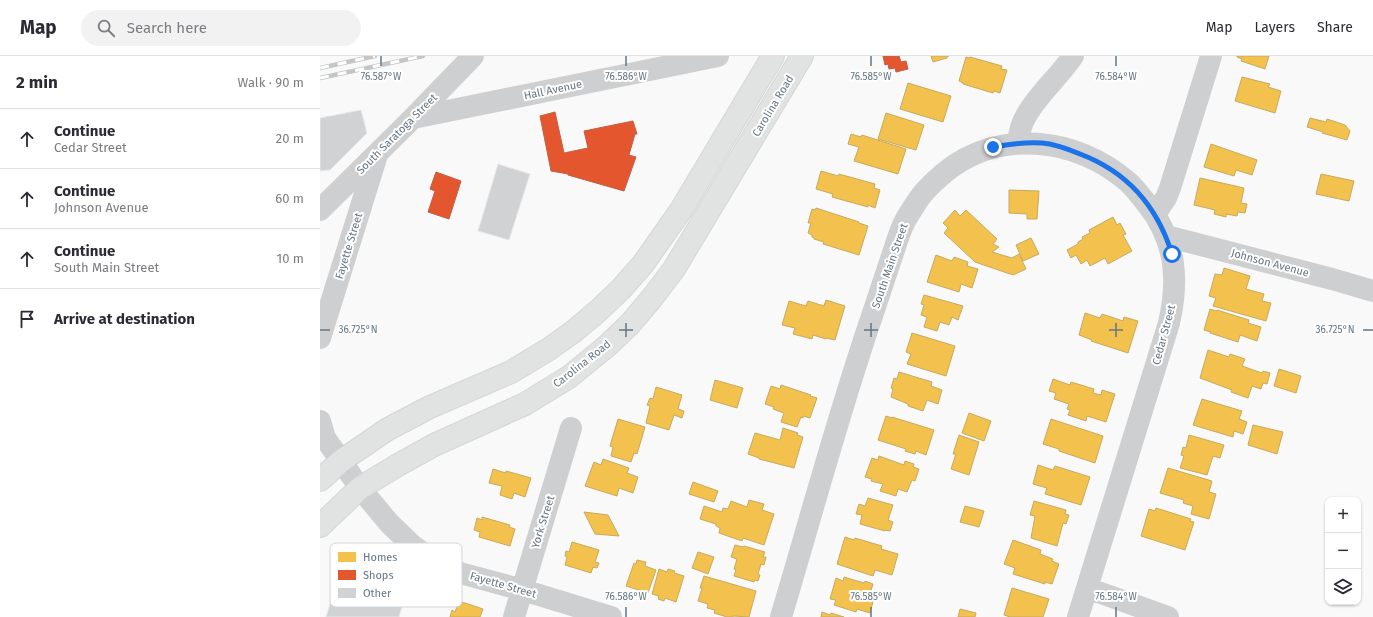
<!DOCTYPE html>
<meta charset="utf-8">
<style>
:root{--surface:#fff;--page:#f2f2f3;--text:#2b2b33;--muted:#7c7c81;--line:#e1e1e2}
body{margin:0;font-family:"Fira Sans",sans-serif;background:var(--page);color:var(--text)}
.controls{position:absolute;right:12px;bottom:12px;display:grid;overflow:hidden;border-radius:8px;box-shadow:0 1px 3px #0004}
.controls button{width:36px;height:36px;display:grid;place-items:center;padding:0;border:0;border-bottom:1px solid var(--line);background:var(--surface);color:var(--text);font:20px sans-serif}
.stop{position:absolute;width:12px;height:12px;margin:-9px;border:3px solid #1a73e8;border-radius:50%;background:#fff}
.stop.end{background:#1a73e8;border-color:#fff;box-shadow:0 1px 4px #0008}
.list{margin:0;padding:0;list-style:none}
h2{display:flex;justify-content:space-between;align-items:center;height:52px;margin:0;padding:0 16px;font-size:17px}
h2 small{font-size:13px;font-weight:400;color:var(--muted)}
.list li{display:grid;grid-template-columns:26px 1fr auto;gap:12px;align-items:center;box-sizing:border-box;height:60px;padding:0 16px;border-top:1px solid var(--line)}
.list b{display:block;font-size:15px;white-space:nowrap}
.list p{margin:0;font-size:13px;white-space:nowrap;color:var(--muted)}
.list em{font-size:13px;font-style:normal;color:var(--muted)}
.icon{flex:none;width:22px;height:22px;fill:none;stroke:currentColor;stroke-width:2;stroke-linecap:round;stroke-linejoin:round}
.map{position:relative;flex:none;width:1053px;height:561px;overflow:hidden}
header{display:flex;align-items:center;gap:24px;box-sizing:border-box;height:56px;padding:0 20px;background:var(--surface);border-bottom:1px solid var(--line)}
header strong{font-size:19px}
nav{display:flex;gap:22px;margin-inline-start:auto;font-size:14px}
.search{width:280px;height:36px;background:var(--page);display:flex;align-items:center;gap:10px;box-sizing:border-box;padding:0 14px;border-radius:22px;color:var(--muted);font-size:15px}
main{display:flex}
aside{flex:1;background:var(--surface)}
.map>svg:first-child{display:block}
.homes{fill:#f2c14e;stroke:#c8aa5e}
.shops{fill:#e4572e;stroke:#be6048}
.building{fill:#d0d2d3;stroke:#e8e8e8}
.lines{fill:none;stroke-linecap:round;stroke-linejoin:round}
.major-casing{stroke:#d5d6d7;stroke-width:24}
.minor{stroke:#cecfd0;stroke-width:22}
.major{stroke:#e1e2e2;stroke-width:22}
.rail-casing{stroke:#c3c5c6;stroke-width:4.5}
.rail{stroke:#fff;stroke-width:3;stroke-dasharray:9;stroke-linecap:butt}
.route{stroke:#1a73e8;stroke-width:5}
.ticks{fill:none;stroke:#657683;stroke-width:1.5}
.labels{text-anchor:middle;dominant-baseline:central;stroke-width:4;stroke-linejoin:round;paint-order:stroke}
.street-label{font-size:11px;fill:#657683;stroke:#fff}
.key{fill:#fff;stroke:#d1d6da;stroke-width:1}
.key-label{font-size:11px;fill:#657683}
.ticks-label{font-size:10px;text-anchor:middle;fill:#657683;stroke:#fff;stroke-width:4;stroke-linejoin:round;paint-order:stroke}
</style>
<header>
<strong>Map</strong>
<div class="search"><svg class="icon" aria-label="search" viewBox="0 0 24 24"><circle cx="10" cy="10" r="6"/><path d="M15 15l6 6"/></svg>Search here</div>
<nav><a>Map</a><a>Layers</a><a>Share</a></nav>
</header>
<main>
<aside>
<h2>2 min<small>Walk · 90 m</small></h2>
<ul class="list">
<li><svg class="icon" aria-label="ahead" viewBox="0 0 24 24"><path d="M12 20V5M6 11l6-6 6 6"/></svg><div><b>Continue</b><p>Cedar Street</p></div><em>20 m</em></li>
<li><svg class="icon" aria-label="ahead" viewBox="0 0 24 24"><path d="M12 20V5M6 11l6-6 6 6"/></svg><div><b>Continue</b><p>Johnson Avenue</p></div><em>60 m</em></li>
<li><svg class="icon" aria-label="ahead" viewBox="0 0 24 24"><path d="M12 20V5M6 11l6-6 6 6"/></svg><div><b>Continue</b><p>South Main Street</p></div><em>10 m</em></li>
<li><svg class="icon" aria-label="arrive" viewBox="0 0 24 24"><path d="M6 21V4h12l-3 4 3 4H6"/></svg><div><b>Arrive at destination</b></div></li>
</ul>
</aside>
<div class="map">
<svg width="1053" height="561" viewBox="0 0 1053 561">
<rect width="100%" height="100%" fill="#f9f9f9"/>
<path class="homes" d="M611 0H629H627V2L613 6Z
M917 0H949L945 13 921 5 922 3 917 1Z
M646 1 650 2V1L682 10 681 13 687 14 680 37 674 35 673 37 643 28V27L639 25Z
M922 21 950 28 948 31 961 35 955 57 915 45Z
M588 27 631 40 623 66 580 53Z
M566 57 604 69 596 94 558 83Z
M990 62 1006 66 1007 63 1025 69 1030 75 1027 84 1002 77 1003 76 987 71Z
M531 78 541 81 542 79 586 93 578 118 534 105 539 91 528 88Z
M891 88 937 104 932 119 916 114 914 120 884 111Z
M501 115 518 120 519 118 555 128 554 132 560 134 555 152 548 149V151L512 141 513 138 496 133Z
M1001 118 1034 125 1029 145 996 138Z
M880 122 924 132 921 147 927 148 925 157 918 156 917 160 906 158V161L894 158 895 154 874 149Z
M689 134 719 135 717 163H707V158L689 157Z
M496 152 539 166V167L548 170 539 199 503 188 504 186 494 183V182L492 181V179L488 177 491 167H488L492 153 495 154Z
M635 154 640 160 646 154 677 183 673 188 679 191 672 196 692 202 699 198 706 213 693 219 655 206 624 177 628 172 623 167Z
M793 161 797 169 800 167 806 178 803 179 812 195 788 208 785 202 770 210 767 204 761 208 756 199 751 202 747 194 758 188V186L763 183 762 181 770 177 769 174Z
M711 182 719 198 703 205 696 189Z
M616 199 632 205 634 201 648 206 647 210 658 213 652 232 641 228 639 236 607 226Z
M904 212 930 220 926 233 944 238 942 245 951 247 946 265 893 250 896 242 889 240 895 218 902 219Z
M604 239 643 250 638 264 632 261 629 269 620 266 617 275 604 271 607 261 601 259 604 249 601 248Z
M506 244 525 250 515 284 506 282V283L493 279 492 283 473 278 475 272 462 269 469 245 486 250 488 245 504 250Z
M890 253 896 255 897 254 929 264 928 267 941 271 937 285 920 279 918 286 890 277 891 276 884 274Z
M765 257 780 262 782 258 803 265 804 261 818 265 808 297 771 285 772 284 759 279Z
M592 277 635 290 626 320 587 308 591 298 586 296Z
M888 294 909 301 910 298 925 303 922 310 942 317 943 315 950 317 947 328 943 327 941 333 932 330 928 342 911 336 912 334 880 322Z
M959 313 981 320 976 337 954 330Z
M579 316 612 326 611 330 622 334 618 348 607 344 603 355 588 350V348L571 341 573 333 571 332 574 322 577 323Z
M733 323 750 329 751 326 774 333 773 337 781 339 782 334 795 338 786 366 767 360 766 365 748 359 750 354 747 353 749 348 734 343 736 337 729 335Z
M395 324 423 332 417 352 390 344Z
M461 329 491 339 490 340 497 342 490 362 483 360V362L481 361 477 371 461 366 464 357 453 353 454 351 445 348 451 330 460 333Z
M336 331 362 339 358 353 364 355 362 362 354 359 349 374 326 367 330 350 327 349 330 342 333 343Z
M882 343 922 355 919 363 927 366 923 378 914 375 913 381 873 369Z
M649 357 671 365 664 385 642 377Z
M566 360 572 362V361L614 374 606 399 596 395 595 398 585 395 586 393 558 384Z
M298 363 325 371 317 398 314 397 311 406 291 400 293 391 290 390Z
M731 363 783 380 775 407 739 395V393L723 388Z
M933 369 963 376 957 398 928 389Z
M463 372 478 377 477 379 483 381 474 412 439 403V402L428 398 435 377 460 384Z
M639 379 659 386 649 419 631 413 636 398H633Z
M869 379 904 389 900 402 893 400 887 419 860 412 864 400 861 399 863 391 866 392Z
M559 400 584 409 585 405 594 408 593 411 599 413 595 425 592 424 587 436 578 433 576 440 560 435 563 428 551 425 552 423 545 421 552 402 558 404Z
M283 403 309 412 307 417 318 421 313 437 299 432 297 440 265 430 274 406 281 409Z
M718 409 733 414 735 410 770 421 761 449 725 438 727 432 713 428Z
M848 412 892 425 889 436 896 438 889 463 871 458 873 450 863 447 864 444 840 437Z
M173 413 186 417V415L211 422 205 441 194 437 192 443 180 439 182 430 169 427Z
M373 426 398 435 394 446 369 438Z
M548 442 573 449 568 464 573 466 570 475 565 474V475L540 468 542 459 536 458 539 448 545 450Z
M429 444 444 448 442 454 454 458 444 489 423 482 422 485 399 477 400 472 396 470V468L380 463 384 450 402 456 403 452 408 453 411 445 427 451Z
M714 445 746 454 745 458 749 459 746 468 743 467 737 490 711 482 715 460 710 459Z
M645 450 664 455 659 471 640 466Z
M836 452 871 463 870 465 874 466 865 494 821 480 829 453 835 455Z
M264 456 288 459 299 480 275 478Z
M162 461 190 469 189 471 195 473 190 490 159 481 160 476 154 474 157 462 162 464Z
M525 481 534 484 535 482 562 490 561 493 578 498 572 519 555 514 553 520 517 508Z
M693 484 721 494 720 498 733 503 732 505 739 508 732 528 725 526V528L693 518 695 512 684 508Z
M252 486 279 494 275 506 279 507 277 512 273 511 271 517 245 509 247 501 245 500 246 495 249 496Z
M415 489 423 491 424 490 445 496 443 501H446L444 509 441 508 438 518 440 519 438 525 435 524 434 526 414 520 416 514 414 513 417 503 411 501Z
M378 496 394 501 388 518 372 512Z
M317 504 326 506 325 510 336 514 328 537 306 530 314 507 316 508Z
M339 513 347 516 348 513 355 515 354 517 364 520 356 546 345 542 344 545 338 543 339 540 332 538Z
M384 520 436 535 429 561 413 560V561H407L394 557 395 554 387 552 388 548 378 545 382 532H380Z
M524 521 544 527 545 525 553 528 549 541 554 542 550 557 537 553 536 556 514 549 516 544 510 543 516 522 523 525Z
M692 532 729 543 723 561H690L684 559Z
M139 545 163 553 160 561H130L132 554 135 556Z
M640 553 656 557 655 561H638Z
M502 556 510 559 511 557 524 561H501Z"/>
<path class="shops" d="M563 0H579L581 6 586 5 588 13 576 16 575 12 569 13 568 8 565 9Z
M235 56 244 97 268 92 264 75 313 65 317 78H315L309 99 316 101 304 135 248 119V118L231 115 220 60Z
M116 116 141 125 129 163 108 156 115 135 110 133Z"/>
<path class="building" d="M41 54 47 77 10 114 0 115V62Z
M178 108 210 118 189 184 158 175Z
M20 515 86 537 79 561H6Z"/>
<g class="lines">
<defs>
<path id="major" d="M0 424 21 405 68 373 110 351 191 316 229 293 253 276 278 255 301 233 323 208 361 154 453 0
M0 470 40 432 78 409 114 389 205 348 249 321 287 290 310 268 332 242 354 213 482 0"/>
</defs>
<use href="#major" class="major-casing"/>
<path class="minor" d="M93 62 398 0
M698 87C699 77 701 68 706 60 718 38 739 21 753 0
M0 154 93 62 153 0
M835 158 846 142 850 132 891 0
M846 180 1012 223 1053 235
M0 282 57 99
M0 365 5 382 40 432 69 467 93 490 115 505 140 517 203 534 291 561
M767 532 848 561
M194 561 251 372
M461 561C491 461 518 359 552 260 559 239 566 218 573 197 576 188 579 178 583 169 587 160 593 152 598 144 605 133 615 125 624 117 678 72 757 81 808 126 816 133 821 141 827 148 856 185 859 223 849 267L758 561"/>
<use href="#major" class="major"/>
<defs>
<path id="rail" d="M0 12 55 0
M0 22 103 0"/>
</defs>
<use href="#rail" class="rail-casing"/>
<use href="#rail" class="rail"/>
</g>
<g class="lines">
<path class="route" d="M673 91C689 88 705 86 722 87 735 88 748 93 760 98 808 116 837 150 852 198"/>
</g>
<path class="ticks" d="M61 0V10M306 0V10M551 0V10M796 0V10M306 267V281M551 267V281M796 267V281M0 274H10M299 274H313M544 274H558M789 274H803M1043 274H1053M306 551V561M551 551V561M796 551V561"/>
<g class="labels">
<g class="street-label">
<text transform="translate(233 34) rotate(-12)">Hall Avenue</text>
<text transform="translate(453 50) rotate(-59)">Carolina Road</text>
<text transform="translate(77 78) rotate(-45)">South Saratoga Street</text>
<text transform="translate(29 190) rotate(-73)">Fayette Street</text>
<text transform="translate(950 207) rotate(15)">Johnson Avenue</text>
<text transform="translate(570 210) rotate(-71)">South Main Street</text>
<text transform="translate(844 279) rotate(-75)">Cedar Street</text>
<text transform="translate(262 308) rotate(-38)">Carolina Road</text>
<text transform="translate(223 466) rotate(-73)">York Street</text>
<text transform="translate(183 529) rotate(16)">Fayette Street</text>
</g>
</g>
<rect x="10" y="487" width="132" height="64" rx="6" class="key"/>
<rect x="18" y="496" width="18" height="10" fill="#f2c14e"/>
<rect x="18" y="514" width="18" height="10" fill="#e4572e"/>
<rect x="18" y="532" width="18" height="10" fill="#d0d2d3"/>
<g class="key-label">
<text x="43" y="505">Homes</text>
<text x="43" y="523">Shops</text>
<text x="43" y="541">Other</text>
</g>
<g class="ticks-label">
<text x="61" y="24">76.587°W</text>
<text x="306" y="24">76.586°W</text>
<text x="551" y="24">76.585°W</text>
<text x="796" y="24">76.584°W</text>
<text x="38" y="277">36.725°N</text>
<text x="1015" y="277">36.725°N</text>
<text x="306" y="544">76.586°W</text>
<text x="551" y="544">76.585°W</text>
<text x="796" y="544">76.584°W</text>
</g>
</svg>
<div class="controls">
<button>+</button>
<button>−</button>
<button><svg class="icon" aria-label="layers" viewBox="0 0 24 24"><path d="M12 4l9 5-9 5-9-5zM3 14l9 5 9-5"/></svg></button>
</div>
<div class="stop" style="left:852px;top:198px"></div>
<div class="stop end" style="left:673px;top:91px"></div>
</div>
</main>
